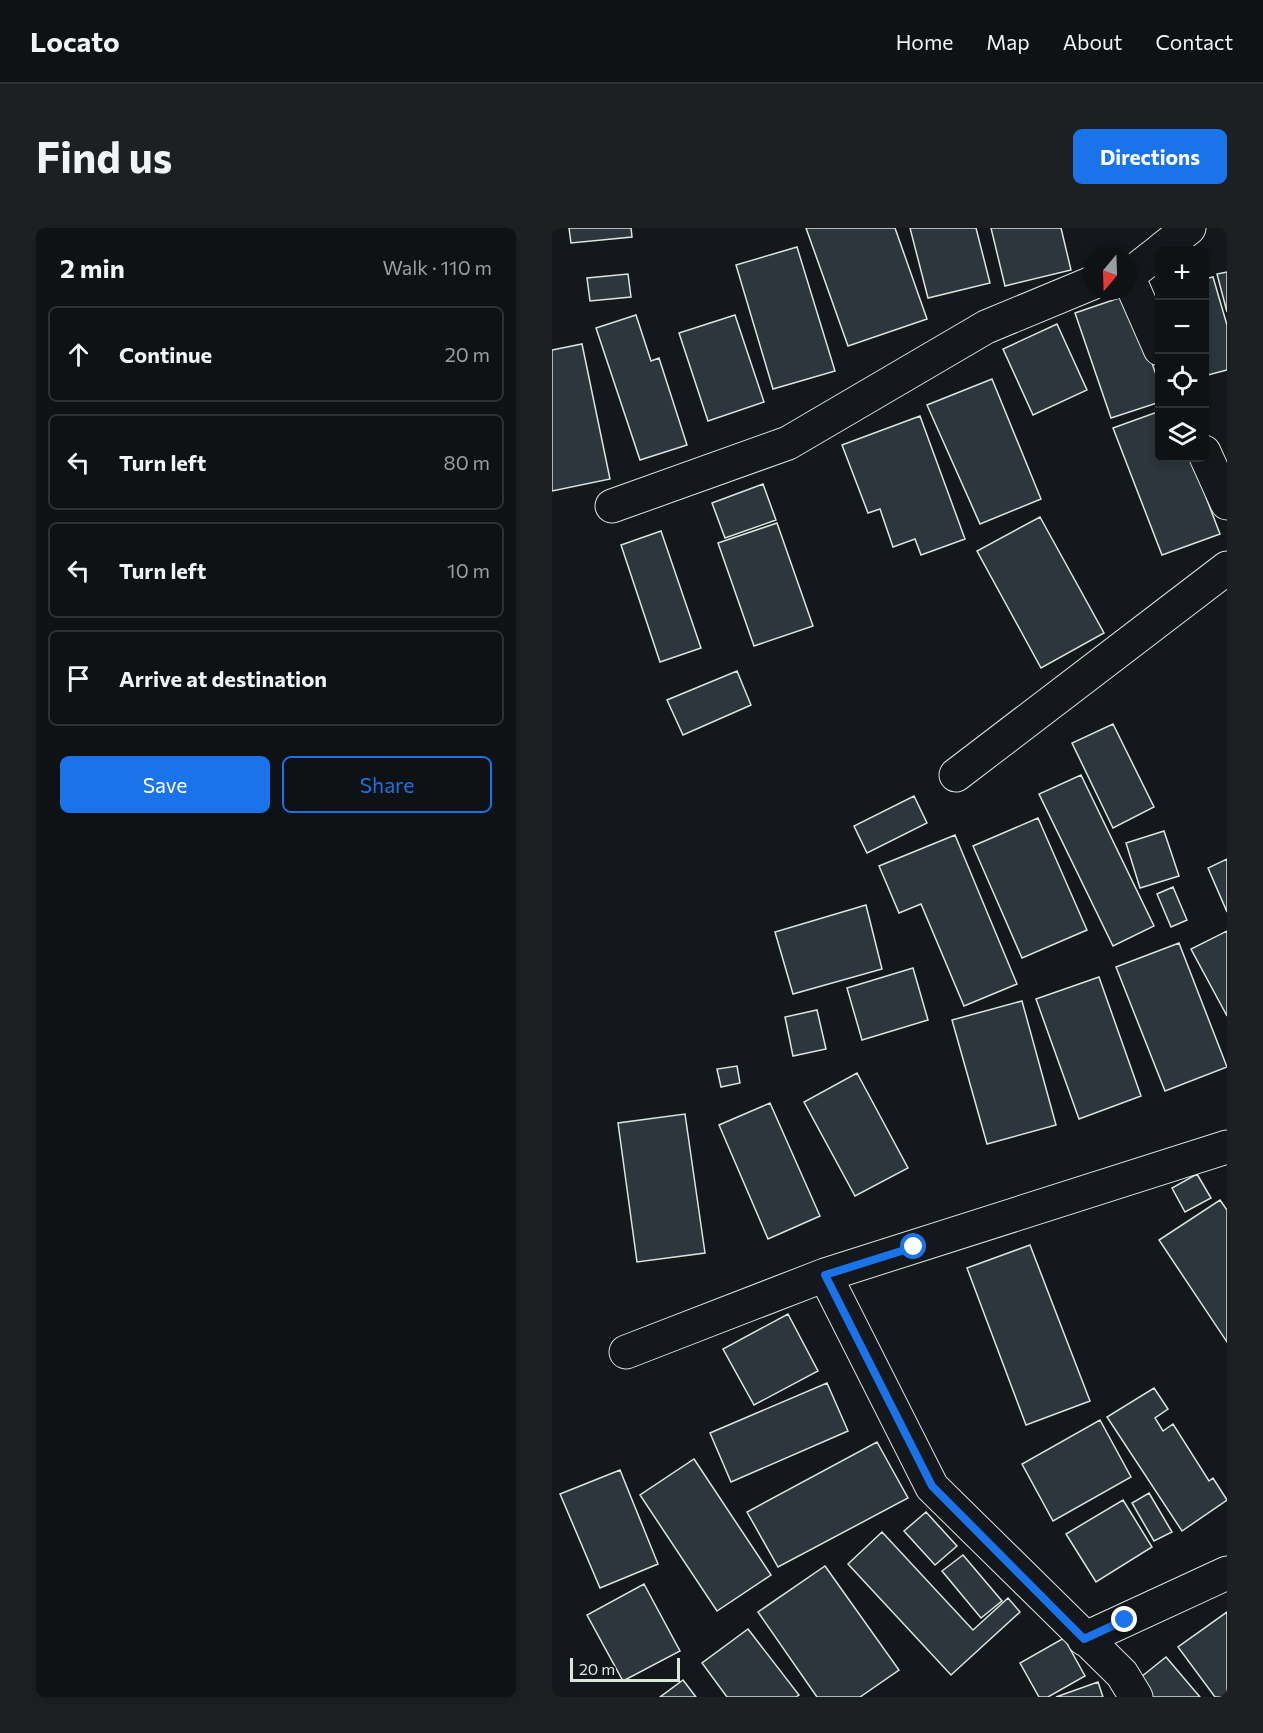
<!DOCTYPE html>
<meta charset="utf-8">
<style>
:root{--surface:#0f1215;--page:#1d2022;--text:#f1f3f6;--muted:#9b9ea0;--line:#2f3234;--accent:#1a73e8}
body{margin:0;font-family:Commissioner,sans-serif;background:var(--page);color:var(--text)}
.controls{position:absolute;right:18px;top:18px;display:grid;overflow:hidden;border-radius:9px;box-shadow:0 3px 9px #0003}
.controls button{width:54px;height:54px;display:grid;place-items:center;padding:0;border:0;border-bottom:2px solid var(--line);background:var(--surface);color:var(--text);font:30px sans-serif}
.compass{position:absolute;left:531px;top:18px;width:54px;height:54px;border-radius:50%;background:var(--surface);box-shadow:0 3px 9px #0003;rotate:199deg}
.scale{position:absolute;left:18px;bottom:15px;width:110px;box-sizing:border-box;padding-left:6px;border:3px solid #d8e6dc;border-top:0;font-size:16px;line-height:21px;white-space:nowrap;color:#d8e6dc;-webkit-text-stroke:4px #14181c;paint-order:stroke}
.stop{position:absolute;width:18px;height:18px;margin:-14px;border:4px solid #1a73e8;border-radius:50%;background:#fff}
.stop.end{background:#1a73e8;border-color:#fff;box-shadow:0 2px 6px #0008}
.list{margin:0;padding:0;list-style:none}
h2{display:flex;justify-content:space-between;align-items:center;height:78px;margin:0;padding:0 24px;font-size:26px}
h2 small{font-size:20px;font-weight:400;color:var(--muted)}
.list li{display:grid;grid-template-columns:39px 1fr auto;gap:18px;align-items:center;box-sizing:border-box;height:96px;margin:0 12px 12px;padding:0 12px;border:2px solid var(--line);border-radius:9px}
.list b{display:block;font-size:22px;white-space:nowrap}
.list em{font-size:20px;font-style:normal;color:var(--muted)}
.actions{display:flex;gap:12px;padding:18px 24px}
.actions a{flex:1;padding:14px 0;border:2px solid var(--accent);border-radius:9px;text-align:center;font-size:21px;color:var(--accent)}
.actions .main{background:var(--accent);color:#fff}
.icon{flex:none;width:33px;height:33px;fill:none;stroke:currentColor;stroke-width:2;stroke-linecap:round;stroke-linejoin:round}
.map{position:relative;flex:none;width:675px;height:1469px;overflow:hidden;border-radius:9px}
header{display:flex;align-items:center;gap:36px;box-sizing:border-box;height:84px;padding:0 30px;background:var(--surface);border-bottom:2px solid var(--line)}
header strong{font-size:28px}
nav{display:flex;gap:33px;margin-inline-start:auto;font-size:21px}
.intro{display:flex;align-items:center;justify-content:space-between;box-sizing:border-box;height:144px;padding:0 36px}
h1{margin:0;font-size:42px}
.button{padding:15px 27px;border-radius:9px;background:var(--accent);color:#fff;font-size:21px;font-weight:700}
main{display:flex;gap:36px;padding:0 36px}
aside{flex:1;background:var(--surface);border-radius:9px;box-shadow:0 3px 9px #0003}
.map>svg:first-child{display:block}
.building{fill:#2c363c;stroke:#d8e6dc;stroke-width:1.5}
.lines{fill:none;stroke-linecap:round;stroke-linejoin:round}
.street-casing{stroke:#d8e6dc;stroke-width:35}
.street{stroke:#14181c;stroke-width:33}
.route{stroke:#1a73e8;stroke-width:8}
</style>
<header>
<strong>Locato</strong>
<nav><a>Home</a><a>Map</a><a>About</a><a>Contact</a></nav>
</header>
<div class="intro"><h1>Find us</h1><a class="button">Directions</a></div>
<main>
<aside>
<h2>2 min<small>Walk · 110 m</small></h2>
<ul class="list">
<li><svg class="icon" aria-label="ahead" viewBox="0 0 24 24"><path d="M12 20V5M6 11l6-6 6 6"/></svg><div><b>Continue</b></div><em>20 m</em></li>
<li><svg class="icon" aria-label="left" viewBox="0 0 24 24"><path d="M17 20v-9H6M10 6l-5 5 5 5"/></svg><div><b>Turn left</b></div><em>80 m</em></li>
<li><svg class="icon" aria-label="left" viewBox="0 0 24 24"><path d="M17 20v-9H6M10 6l-5 5 5 5"/></svg><div><b>Turn left</b></div><em>10 m</em></li>
<li><svg class="icon" aria-label="arrive" viewBox="0 0 24 24"><path d="M6 21V4h12l-3 4 3 4H6"/></svg><div><b>Arrive at destination</b></div></li>
</ul>
<div class="actions"><a class="main">Save</a><a>Share</a></div>
</aside>
<div class="map">
<svg width="675" height="1469" viewBox="0 0 675 1469">
<rect width="100%" height="100%" fill="#14181c"/>
<path class="building" d="M17 0H79L80 9 19 15Z
M254 0H343L375 91 296 118Z
M358 0H424L438 55 376 70Z
M439 0H509L519 42 453 58Z
M245 19 283 143 221 161 184 37Z
M675 44V84L665 46Z
M76 46 79 69 38 73 35 50Z
M661 49 675 97V142L652 148V51Z
M576 67 608 158V174L559 190 523 85Z
M84 87 99 133 107 130 135 217 88 232 44 100Z
M183 87 212 174 156 193 127 105Z
M505 96 535 162 481 187 451 121Z
M30 116 58 251 0 263V122Z
M440 151 489 271 428 296 375 177Z
M608 183V230H639L668 306 610 327 561 200Z
M368 188 413 311 369 327 363 311 341 319 328 281 316 285 290 217Z
M211 256 224 292 173 310 160 275Z
M488 289 552 405 489 440 425 323Z
M225 295 261 398 202 418 166 315Z
M109 303 149 420 108 434 69 317Z
M185 443 199 477 131 507 115 472Z
M561 496 602 579 561 600 520 515Z
M529 547 602 698 561 718 487 566Z
M362 568 375 595 315 625 302 598Z
M486 590 535 702 470 730 421 618Z
M612 603 627 648 588 660 574 615Z
M403 607 465 756 412 778 369 676 347 685 327 638Z
M675 631V684L656 640Z
M621 659 635 692 619 699 605 666Z
M314 677 330 741 241 766 223 704Z
M675 703V788L639 721Z
M627 715 675 839 613 863 564 739Z
M361 740 376 792 310 812 295 760Z
M547 749 589 868 527 891 484 771Z
M470 773 504 897 435 916 400 792Z
M265 782 274 821 241 828 233 789Z
M185 838 188 855 169 859 165 841Z
M305 845 356 940 303 968 252 874Z
M218 875 268 988 216 1011 167 897Z
M133 886 153 1025 85 1034 66 895Z
M645 946 659 970 633 984 620 960Z
M668 972 675 982V1114L607 1012Z
M478 1017 538 1173 474 1197 415 1040Z
M236 1086 266 1143 202 1177 171 1121Z
M275 1155 296 1203 179 1254 158 1205Z
M602 1160 616 1181 603 1190 611 1203 621 1196 657 1253 661 1250 675 1272 630 1303 555 1189Z
M548 1192 579 1249 501 1293 470 1236Z
M325 1214 356 1270 226 1339 195 1284Z
M142 1231 219 1347 165 1383 88 1267Z
M68 1242 106 1336 48 1360 8 1266Z
M597 1265 620 1304 602 1313 580 1275Z
M571 1272 600 1319 544 1354 514 1306Z
M374 1284 405 1318 383 1337 352 1303Z
M330 1304 421 1402 456 1370 468 1384 399 1447 296 1336Z
M411 1327 450 1373 429 1390 390 1343Z
M273 1338 347 1442 308 1469H265L206 1384Z
M92 1356 128 1423 71 1453 35 1387Z
M675 1384V1469H663L626 1419Z
M196 1401 247 1467 244 1469H175L150 1435Z
M512 1410 533 1448 496 1469H487L468 1435Z
M614 1429 648 1469H597L584 1453Z
M131 1452 144 1469H108Z
M546 1454 551 1469H504Z"/>
<g class="lines">
<defs>
<path id="street" d="M609 22 637 0
M576 48 608 121
M576 48 608 23
M652 224 675 275
M60 278 236 215 434 99 540 55
M404 547 675 340
M273 1047 380 1259 570 1446 584 1469
M74 1124 273 1047 675 919
M532 1411 675 1345"/>
</defs>
<use href="#street" class="street-casing"/>
<use href="#street" class="street"/>
</g>
<g class="lines">
<path class="route" d="M362 1019 273 1047 380 1258 532 1411 573 1392"/>
</g>
</svg>
<div class="controls">
<button>+</button>
<button>−</button>
<button><svg class="icon" aria-label="locate" viewBox="0 0 24 24"><circle cx="12" cy="12" r="6"/><path d="M12 2v4M12 18v4M2 12h4M18 12h4"/></svg></button>
<button><svg class="icon" aria-label="layers" viewBox="0 0 24 24"><path d="M12 4l9 5-9 5-9-5zM3 14l9 5 9-5"/></svg></button>
</div>
<svg class="compass" viewBox="-18 -18 36 36"><path d="M0-13l5 13h-10z" fill="#e53935"/><path d="M0 13l5-13h-10z" fill="#9b9ea0"/></svg>
<div class="scale">20 m</div>
<div class="stop" style="left:362px;top:1019px"></div>
<div class="stop end" style="left:573px;top:1392px"></div>
</div>
</main>
